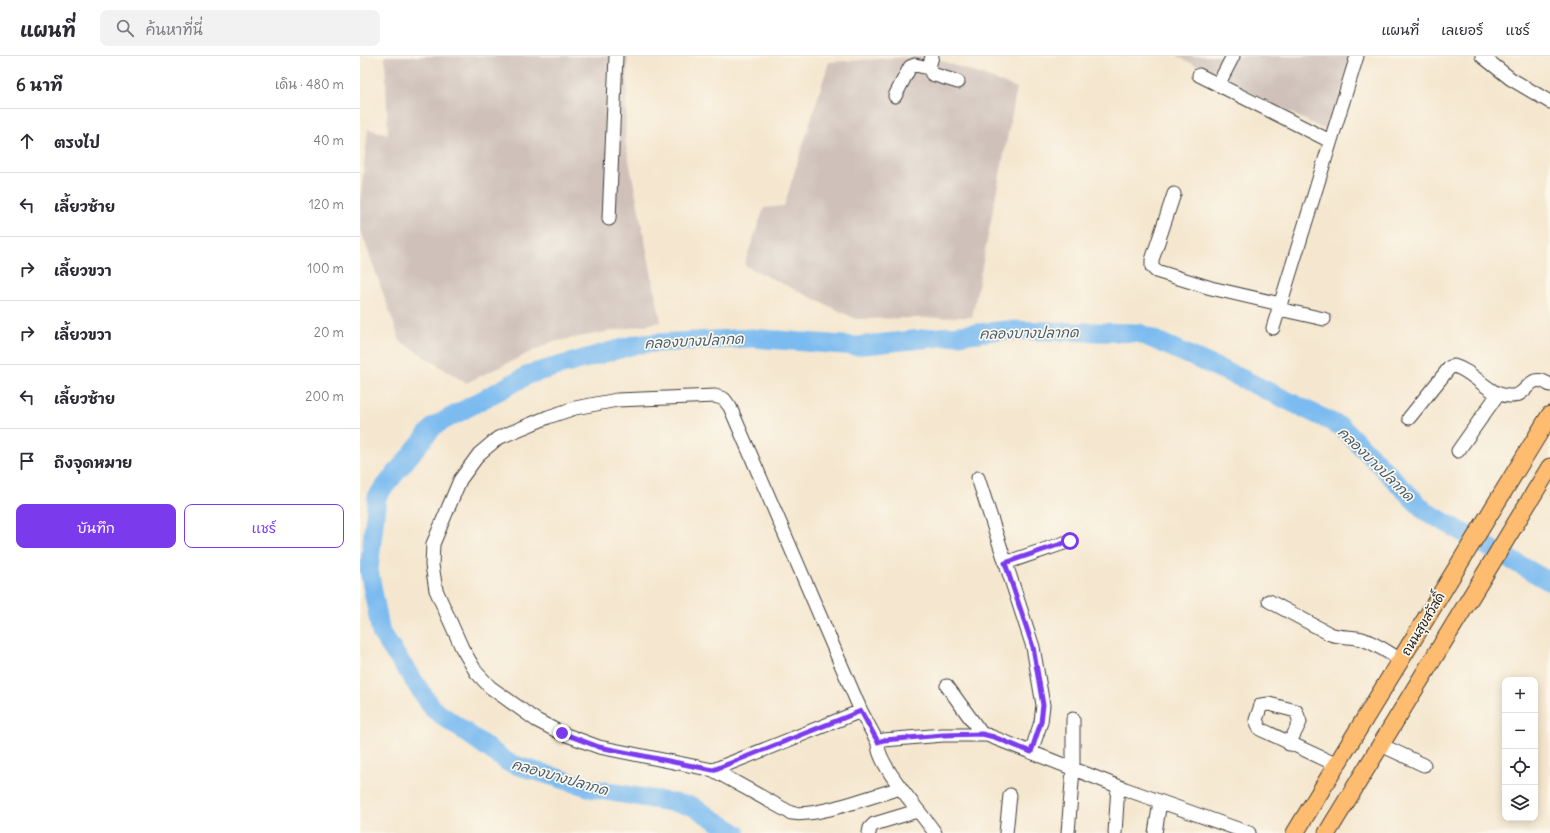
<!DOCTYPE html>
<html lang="th">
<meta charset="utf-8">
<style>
:root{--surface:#fff;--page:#f2f2f3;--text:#2b2b33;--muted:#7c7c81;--line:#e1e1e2;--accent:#7c3aed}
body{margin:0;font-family:Delius,"Playpen Sans Thai",sans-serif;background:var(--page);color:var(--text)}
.controls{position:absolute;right:12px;bottom:12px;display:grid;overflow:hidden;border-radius:8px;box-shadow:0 2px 10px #0003}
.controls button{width:36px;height:36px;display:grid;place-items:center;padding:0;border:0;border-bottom:1px solid var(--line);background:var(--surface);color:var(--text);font:20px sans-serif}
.stop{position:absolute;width:12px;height:12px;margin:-9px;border:3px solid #7c3aed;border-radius:50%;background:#fff}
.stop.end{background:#7c3aed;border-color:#fff;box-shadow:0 1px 4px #0008}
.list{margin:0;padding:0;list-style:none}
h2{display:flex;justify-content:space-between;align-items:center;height:52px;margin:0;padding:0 16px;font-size:17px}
h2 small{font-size:13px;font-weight:400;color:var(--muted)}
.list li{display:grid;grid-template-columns:26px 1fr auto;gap:12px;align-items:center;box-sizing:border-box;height:64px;padding:0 16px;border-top:1px solid var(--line)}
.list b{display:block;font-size:15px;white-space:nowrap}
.list em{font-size:13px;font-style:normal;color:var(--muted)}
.actions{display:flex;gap:8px;padding:12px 16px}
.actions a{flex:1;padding:9px 0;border:1px solid var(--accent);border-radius:8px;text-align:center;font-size:14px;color:var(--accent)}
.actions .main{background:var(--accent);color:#fff}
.icon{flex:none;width:22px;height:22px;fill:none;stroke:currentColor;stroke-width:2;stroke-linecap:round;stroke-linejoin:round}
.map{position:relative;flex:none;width:1190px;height:777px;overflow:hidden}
header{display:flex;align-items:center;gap:24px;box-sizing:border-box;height:56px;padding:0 20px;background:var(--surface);border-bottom:1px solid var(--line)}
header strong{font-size:19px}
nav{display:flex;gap:22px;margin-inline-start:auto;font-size:14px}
.search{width:280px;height:36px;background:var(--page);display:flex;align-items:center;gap:10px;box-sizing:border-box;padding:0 14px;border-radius:8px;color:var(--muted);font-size:15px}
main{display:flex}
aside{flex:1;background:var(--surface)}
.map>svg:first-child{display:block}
.industrial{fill:#cfc1ba}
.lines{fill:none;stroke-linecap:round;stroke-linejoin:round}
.river{stroke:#7bbbf0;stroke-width:19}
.minor-casing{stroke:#3d3a37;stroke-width:15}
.major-casing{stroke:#3d3a37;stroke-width:19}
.minor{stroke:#fff;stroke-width:13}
.major{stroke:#fdbc70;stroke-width:17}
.route{stroke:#7c3aed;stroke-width:5}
.labels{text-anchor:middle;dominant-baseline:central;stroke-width:3.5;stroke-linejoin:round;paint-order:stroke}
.street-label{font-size:13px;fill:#1c1c1c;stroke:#fbf7ec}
.water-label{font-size:14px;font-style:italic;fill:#425c71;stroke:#fbf7ec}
</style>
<header>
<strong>แผนที่</strong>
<div class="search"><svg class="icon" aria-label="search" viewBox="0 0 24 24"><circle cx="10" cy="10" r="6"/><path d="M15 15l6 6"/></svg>ค้นหาที่นี่</div>
<nav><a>แผนที่</a><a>เลเยอร์</a><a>แชร์</a></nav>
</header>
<main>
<aside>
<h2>6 นาที<small>เดิน · 480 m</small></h2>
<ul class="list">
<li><svg class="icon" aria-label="ahead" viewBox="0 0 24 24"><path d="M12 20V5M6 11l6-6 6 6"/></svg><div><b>ตรงไป</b></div><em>40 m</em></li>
<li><svg class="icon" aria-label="left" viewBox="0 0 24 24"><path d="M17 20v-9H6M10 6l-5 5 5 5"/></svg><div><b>เลี้ยวซ้าย</b></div><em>120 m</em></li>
<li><svg class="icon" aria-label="right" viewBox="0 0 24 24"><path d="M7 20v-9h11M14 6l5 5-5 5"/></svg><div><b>เลี้ยวขวา</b></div><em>100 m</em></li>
<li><svg class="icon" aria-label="right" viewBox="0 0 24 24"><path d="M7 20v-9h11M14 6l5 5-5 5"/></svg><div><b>เลี้ยวขวา</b></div><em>20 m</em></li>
<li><svg class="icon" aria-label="left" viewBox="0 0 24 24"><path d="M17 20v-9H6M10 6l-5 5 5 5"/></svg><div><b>เลี้ยวซ้าย</b></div><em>200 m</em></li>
<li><svg class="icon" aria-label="arrive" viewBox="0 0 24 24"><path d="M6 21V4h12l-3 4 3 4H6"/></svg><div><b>ถึงจุดหมาย</b></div></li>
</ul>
<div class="actions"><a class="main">บันทึก</a><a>แชร์</a></div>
</aside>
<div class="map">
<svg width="1190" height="777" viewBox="0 0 1190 777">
<rect width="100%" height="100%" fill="#fbf7ec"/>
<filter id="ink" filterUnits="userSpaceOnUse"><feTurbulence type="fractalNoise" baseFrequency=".025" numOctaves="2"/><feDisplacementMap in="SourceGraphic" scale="8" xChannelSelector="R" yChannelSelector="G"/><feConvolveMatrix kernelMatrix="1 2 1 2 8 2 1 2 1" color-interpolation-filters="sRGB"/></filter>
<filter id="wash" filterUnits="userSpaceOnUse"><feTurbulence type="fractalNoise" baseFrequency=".012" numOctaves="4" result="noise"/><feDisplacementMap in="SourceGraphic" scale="16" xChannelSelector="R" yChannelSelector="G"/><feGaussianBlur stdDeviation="0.9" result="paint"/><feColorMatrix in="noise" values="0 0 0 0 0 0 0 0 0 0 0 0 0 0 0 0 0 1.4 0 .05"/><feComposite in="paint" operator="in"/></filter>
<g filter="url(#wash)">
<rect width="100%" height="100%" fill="#f5e7cf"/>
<path class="industrial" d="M25 0H268L265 84 301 266 192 286 106 327 40 285 0 172V146L8 73 28 78Z
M569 0 657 32 612 261 496 263 384 209 404 152 424 150 469 6Z
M817 0H992L969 76Z"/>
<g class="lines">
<path class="river" d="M376 777 332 750 234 733 149 707 73 653 21 577 9 514 17 440 74 370 170 318 277 288 392 282 496 290 646 274 779 277 883 323 982 371 1065 455 1190 526"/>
</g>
</g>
<g filter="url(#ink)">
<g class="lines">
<defs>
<path id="minor" d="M572 0 569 12 572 18 598 26
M1122 0 1151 23 1190 46
M839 19 970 85
M858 29 873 0
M535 40 550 11 555 9 569 12
M814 138 792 204V211L796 215 851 232 920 248
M249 163 256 0
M919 253 964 263
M913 272 997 0
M1049 362 1090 311 1094 310C1114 315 1128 340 1150 340 1169 341 1168 314 1190 329
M1098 395 1138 338
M618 422 673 591 683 649 681 666 671 696
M645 507 710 485
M909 545 970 578C981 582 991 580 1002 583 1015 587 1029 597 1041 604
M587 630 622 678
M501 655 353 714 239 691 201 677 176 664 130 631 116 616 102 592 76 534 72 509 73 488 100 424 119 398 138 382 188 361 215 352 257 344 355 340 364 343 370 351 501 655 518 687
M929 688 940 666 936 655 909 648 901 649 896 664 900 673 977 709
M1021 689 1064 709
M353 714 431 757C456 762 514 739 541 732
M509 777 510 772 514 768 557 755
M575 777C562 757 516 708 518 687L524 684 583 679H627L765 733 889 777
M646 777 650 739
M708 777 713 713V663
M755 777 758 730
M795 777 800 746"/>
<path id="major" d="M935 777 1190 359
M967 777 1190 411"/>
</defs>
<use href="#minor" class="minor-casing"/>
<use href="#major" class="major-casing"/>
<use href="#minor" class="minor"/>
<use href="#major" class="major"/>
</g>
</g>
<g class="lines" filter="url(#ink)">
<path class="route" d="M202 677 239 691 353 714 501 655 518 686 524 684 583 679 622 678 634 681 671 696 681 666 683 649 673 591 645 507 710 485"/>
</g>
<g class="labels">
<g class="street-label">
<text transform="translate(1063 568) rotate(-59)">ถนนสุขสวัสดิ์</text>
</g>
<g class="water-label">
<text transform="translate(669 277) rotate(-1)">คลองบางปลากด</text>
<text transform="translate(334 285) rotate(-3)">คลองบางปลากด</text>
<text transform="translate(1016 408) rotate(44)">คลองบางปลากด</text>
<text transform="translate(200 721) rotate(16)">คลองบางปลากด</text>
</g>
</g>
</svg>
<div class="controls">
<button>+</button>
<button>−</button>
<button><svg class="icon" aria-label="locate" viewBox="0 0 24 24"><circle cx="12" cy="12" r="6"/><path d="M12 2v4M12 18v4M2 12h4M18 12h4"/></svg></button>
<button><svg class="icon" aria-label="layers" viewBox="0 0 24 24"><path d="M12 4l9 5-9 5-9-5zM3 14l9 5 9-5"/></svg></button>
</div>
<div class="stop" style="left:710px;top:485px"></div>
<div class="stop end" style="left:202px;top:677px"></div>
</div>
</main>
